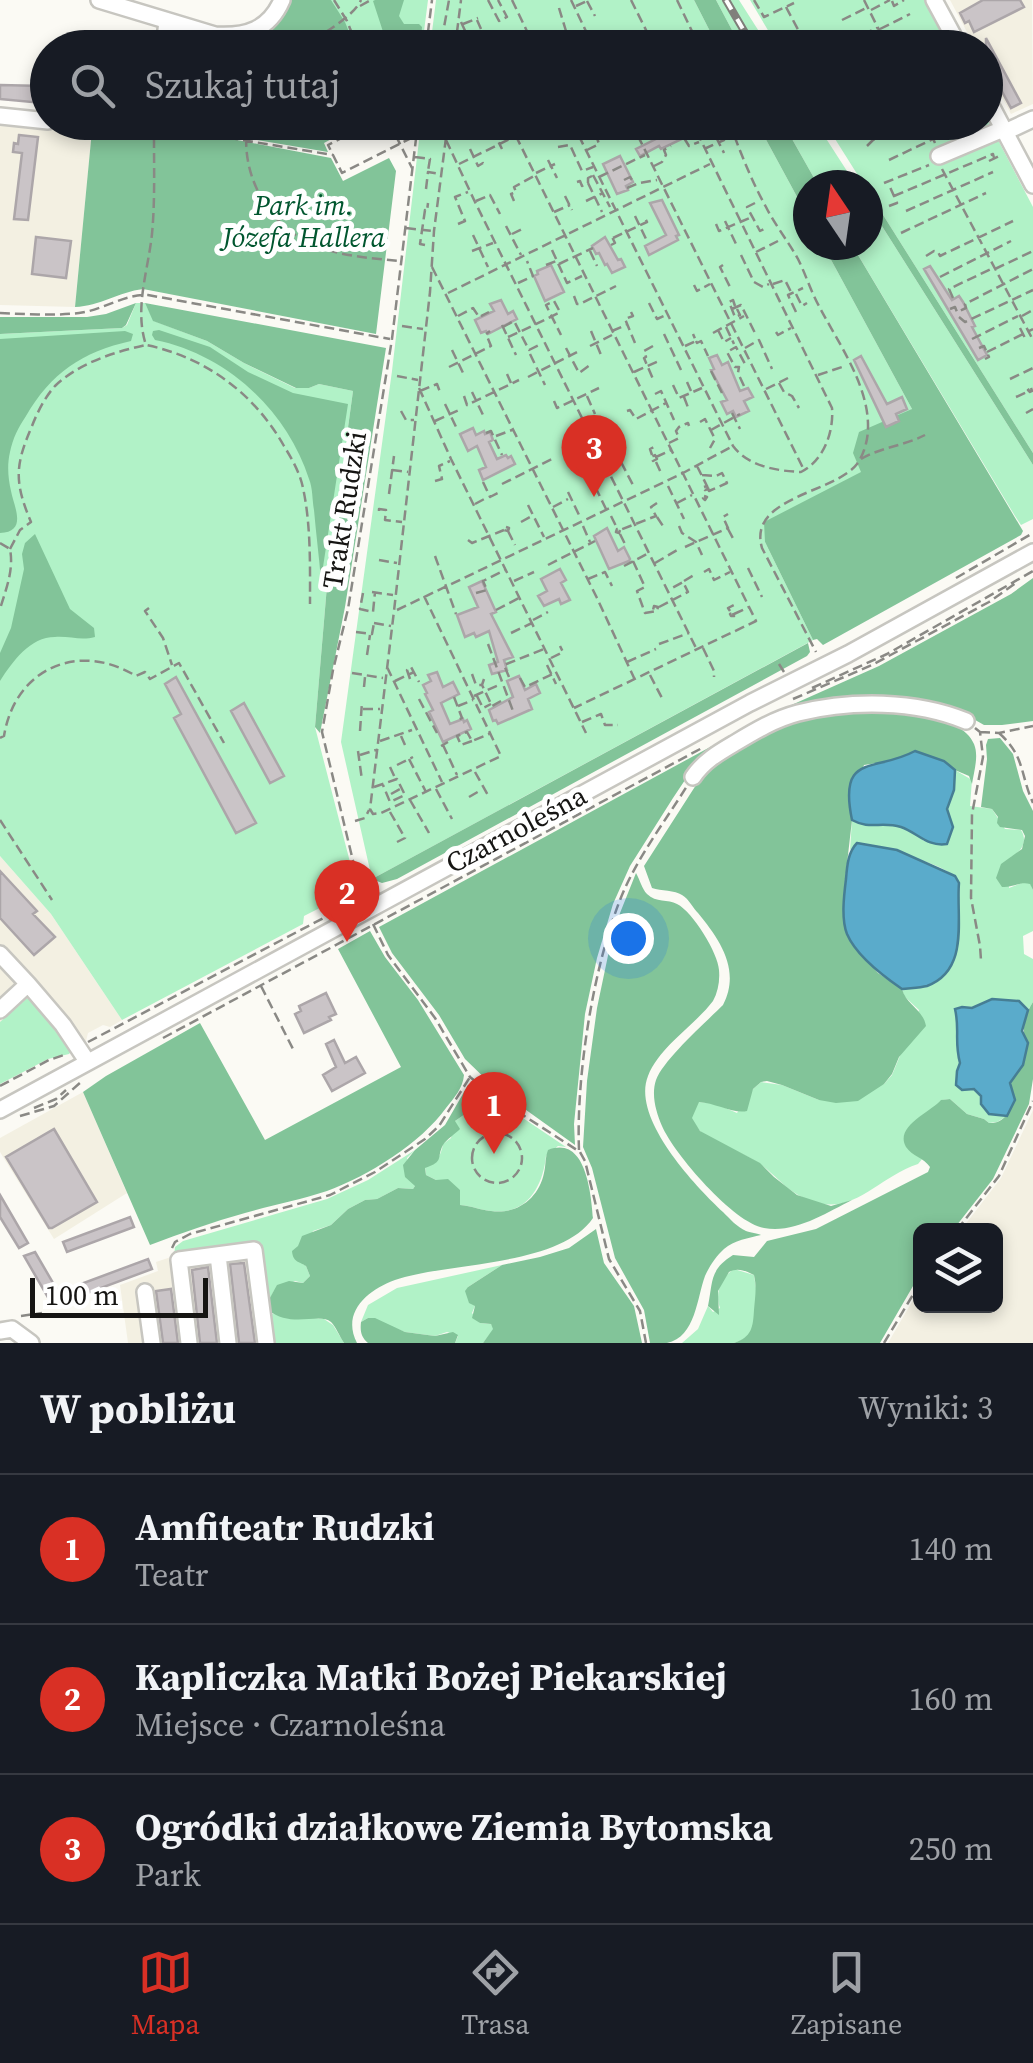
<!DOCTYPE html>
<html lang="pl">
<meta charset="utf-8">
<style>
:root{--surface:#171b24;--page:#242831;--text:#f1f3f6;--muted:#9ea1a6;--line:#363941;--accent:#d93025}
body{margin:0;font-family:"Source Serif 4",serif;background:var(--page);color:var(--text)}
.controls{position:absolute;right:30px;bottom:30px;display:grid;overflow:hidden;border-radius:15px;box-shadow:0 5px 15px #0003}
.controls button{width:90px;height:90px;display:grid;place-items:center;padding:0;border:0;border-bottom:2px solid var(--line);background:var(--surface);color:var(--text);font:50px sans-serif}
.compass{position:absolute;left:793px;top:170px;width:90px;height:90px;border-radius:50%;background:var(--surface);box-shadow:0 5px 15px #0003;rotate:347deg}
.scale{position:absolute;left:30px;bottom:25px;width:178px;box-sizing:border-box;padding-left:10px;border:5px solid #161513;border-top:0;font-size:28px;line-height:35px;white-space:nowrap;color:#161513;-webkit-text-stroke:8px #fff;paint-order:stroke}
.you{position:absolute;left:628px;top:938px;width:35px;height:35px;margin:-25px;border:8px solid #fff;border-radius:50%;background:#1a73e8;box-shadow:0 0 0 15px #1a73e833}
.badge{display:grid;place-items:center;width:65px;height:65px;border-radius:50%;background:var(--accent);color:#fff;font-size:32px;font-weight:700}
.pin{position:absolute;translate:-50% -82px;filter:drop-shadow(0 2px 5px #0008)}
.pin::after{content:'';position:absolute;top:52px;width:35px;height:30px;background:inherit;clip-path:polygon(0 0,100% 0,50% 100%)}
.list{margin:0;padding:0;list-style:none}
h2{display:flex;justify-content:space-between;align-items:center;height:130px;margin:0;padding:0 40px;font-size:42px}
h2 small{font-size:32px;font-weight:400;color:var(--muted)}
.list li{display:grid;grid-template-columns:65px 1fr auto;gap:30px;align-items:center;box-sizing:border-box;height:150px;padding:0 40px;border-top:2px solid var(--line)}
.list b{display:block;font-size:38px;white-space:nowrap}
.list p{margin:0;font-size:32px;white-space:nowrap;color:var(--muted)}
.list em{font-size:32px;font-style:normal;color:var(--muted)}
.icon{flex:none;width:55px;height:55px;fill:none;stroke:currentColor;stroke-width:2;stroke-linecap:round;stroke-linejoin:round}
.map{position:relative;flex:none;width:1033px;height:1343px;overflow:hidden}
.search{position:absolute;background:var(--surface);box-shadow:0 5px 15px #0003;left:30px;right:30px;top:30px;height:110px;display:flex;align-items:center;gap:25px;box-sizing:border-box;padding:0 35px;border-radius:55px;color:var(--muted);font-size:38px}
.sheet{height:580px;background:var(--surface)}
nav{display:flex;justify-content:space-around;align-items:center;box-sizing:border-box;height:140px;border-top:2px solid var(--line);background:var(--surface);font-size:28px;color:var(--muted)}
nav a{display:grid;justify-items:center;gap:5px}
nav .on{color:var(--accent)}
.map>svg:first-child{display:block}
.built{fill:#f3f0e2}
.green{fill:#b1f2c7}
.forest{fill:#82c499}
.water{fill:#5aabcb;stroke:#467e94;stroke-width:2.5}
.building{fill:#cac4c7;stroke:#aca6a9;stroke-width:2.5}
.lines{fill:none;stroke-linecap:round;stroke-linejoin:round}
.minor-casing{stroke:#c7c6c0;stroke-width:20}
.path{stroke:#8a8985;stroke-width:2.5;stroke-dasharray:10 5;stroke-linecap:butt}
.minor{stroke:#fff;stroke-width:15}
.rail-casing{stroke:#807f7b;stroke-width:8}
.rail{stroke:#fff;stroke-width:4;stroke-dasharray:11;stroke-linecap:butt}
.labels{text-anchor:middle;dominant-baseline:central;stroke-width:10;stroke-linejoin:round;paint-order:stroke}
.park-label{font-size:28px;font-style:italic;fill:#01562f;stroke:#fff}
.street-label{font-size:28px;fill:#161513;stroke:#fff}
</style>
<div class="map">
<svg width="1033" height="1343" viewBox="0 0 1033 1343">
<rect width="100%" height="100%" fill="#fbfaf4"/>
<path class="built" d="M950 0H1032L1033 104 1011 114 986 67V48L975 47Z
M0 121 92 130 75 307 0 305Z
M0 856 51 914 122 1020 110 1027 103 1025 88 1033 86 1041 68 1052 48 1059 0 1084Z
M83 1092 127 1193 54 1239 0 1152V1138Z
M1033 1110V1343H888L920 1288V1306H996V1230H961L1001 1178Z
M259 1245 272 1343H128L120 1285 158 1271 156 1262 174 1256Z"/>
<path class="green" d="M286 0H428L422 47 169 48 171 36 179 30 236 41Z
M436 0H694L718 47 430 48Z
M716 0H739L769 47H741Z
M750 0H924L949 47H778Z
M986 117 1033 207V453L868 191V185H864L825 123 986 122Z
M421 123H757L808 217V245H823L912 409 862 472 765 542 813 640 372 879 341 742 392 371Z
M783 123H816L856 185H818Z
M868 204 1033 465V519L1021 525 1015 516 852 245H868Z
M136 303H145L154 321 207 341 244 363 295 388H309L319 384 353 391 328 574 315 727 357 889 304 916 303 924 122 1020 51 914 0 856V334L122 328 127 325Z
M955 770 972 780 970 806 992 809 1005 829 1021 830C1028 841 1022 852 1011 857L1009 888 1024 882 1030 883 1033 890V931L1023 936 1024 954 1033 959V1002L1028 1010 1019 1001 992 999 972 1008 962 1007 955 1010C960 1030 954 1041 960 1063L957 1071 962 1090 974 1089 981 1096 989 1114 1007 1116 997 1122 989 1123 984 1119 967 1114 950 1099 942 1100 934 1108 920 1117 917 1156 923 1158 918 1164C873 1179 850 1224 798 1195 782 1186 771 1170 755 1161 741 1152 711 1141 700 1131 699 1130 692 1120 691 1118L698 1102 714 1103 737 1113 753 1089 761 1082 782 1085 819 1100 884 1084 892 1075 919 1010 904 996 902 989 927 986 941 977C945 958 963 900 959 883 955 864 876 848 857 843L850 850 852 820C876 833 900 814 924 841L953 827 947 809 954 790Z
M32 998 75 1047 69 1054 48 1059 0 1084V1022L26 999Z
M492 1100 499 1102 566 1147 558 1146 546 1156C543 1186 527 1216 491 1211 480 1210 472 1206 460 1205L436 1180 426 1175 425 1167C436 1164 441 1156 443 1144L451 1138 455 1121 471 1110 470 1107 492 1102Z
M415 1150 407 1158 415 1186 413 1189 398 1188 377 1199 365 1200 348 1209 331 1225 313 1231 300 1262 306 1266 310 1276 303 1283 295 1281 274 1291 267 1303 259 1245 174 1256 175 1247 183 1241 327 1199 368 1180Z
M502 1265 468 1287 475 1306 472 1313 480 1323 491 1324 494 1329 483 1343H455L458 1336 447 1332 435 1336 405 1332 368 1318 361 1322 368 1305 397 1288Z
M734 1269 754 1275 757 1295 755 1319 752 1331 745 1339 734 1343H682L698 1329 708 1306 713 1312 720 1308C715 1293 720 1278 734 1269Z
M268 1310 273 1314 324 1319 333 1325 344 1343H272Z"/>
<path class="forest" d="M289 0H331L345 22 355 47 171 48 173 36 180 32C224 44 270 55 289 0Z
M375 0H404L399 16 404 24H419L422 27 420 47H388L373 1Z
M694 0H716L741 47H718Z
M162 123V122L356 123 352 128 324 143 328 152 162 124Z
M757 123H783L818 185H808V217Z
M160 124V129L237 140 331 158 343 181 389 158 396 171 376 334 143 289C119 292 100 306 75 307L92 130Z
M868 191 1033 453V465L868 204Z
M823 245H852L1023 531 1021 535 823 645 817 639 813 640 765 542 764 522 861 472 853 453 859 432 912 409Z
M136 303 126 325 122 328 0 334V317H87L106 314Z
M145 303 386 348 345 607 320 733 315 727 328 574 353 391 319 384 309 388H296L244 363 207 341 153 321Z
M159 330 210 347 248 372 293 393 348 404 321 580C319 557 316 533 314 510 312 500 313 489 309 479 287 410 226 354 155 340L152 335 153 331Z
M125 331 133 334 131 341C82 352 51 373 26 416 18 428 13 438 10 452 7 465 8 478 11 491 14 507 28 532 0 533V339Z
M35 534 70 609 94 628 95 637C81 641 70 636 55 637 30 637 13 661 0 681V653L11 628 24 569 22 554 25 543Z
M1033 578V721L1002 725H984L963 713 923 702 778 714 787 707 879 666 1011 594Z
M808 643 810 652 807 656 397 879 382 883 372 879Z
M854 712C884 712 961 711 974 744 979 756 974 771 972 784L969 776 955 770 944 761 915 751 898 760 864 765 849 806 852 820 845 881V924L848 937 878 973 902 989C906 1005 923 1009 926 1026L899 1057 892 1074 884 1084 858 1101 836 1103 819 1100 782 1085 767 1081 761 1082 753 1089 747 1111C734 1114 715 1103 699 1102L692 1118 700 1131 760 1163 774 1177 797 1195 831 1206 852 1200C826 1213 794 1234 764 1228 734 1223 674 1154 662 1126 656 1112 651 1095 656 1080 664 1059 706 1022 723 1005 741 970 720 940 698 913 693 908 689 899 682 895 675 890 661 891 652 888L644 866 705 771 764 734 777 728 820 716Z
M1000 738 1013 754 1023 791 1033 811V890L1030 884C1020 881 1012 888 1002 887L996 878 1001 864 1022 849 1025 836 1022 830 1000 827 997 823 998 817 992 809 981 807 987 759 986 745 988 739Z
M712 746V749L687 777 673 798 630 866 613 904 597 958 585 1014 574 1124 575 1145 494 1087 465 1059 439 1015 392 953 379 927Z
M636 873C640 880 642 889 647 894 656 903 668 899 677 904 693 912 718 953 719 970 720 981 718 992 713 1001 694 1026 660 1046 648 1076 631 1118 695 1186 723 1212 730 1219 737 1227 746 1231 749 1232 759 1234 761 1235 749 1238 734 1240 724 1249 716 1256 709 1267 705 1276 697 1297 696 1337 667 1343 661 1343 656 1343 650 1343L644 1310 615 1258 592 1168 583 1147 587 1081 597 1008 610 946 620 913Z
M370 931 385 957 418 1000 464 1075C463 1088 454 1098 446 1108 421 1143 368 1176 327 1191 300 1200 272 1205 245 1213 213 1222 181 1233 150 1245L83 1092 106 1076 200 1023 265 1140 401 1067 338 949Z
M1033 1002V1079L1029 1104 993 1179 953 1230H920V1274L880 1343H734C752 1337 753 1327 754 1310 755 1297 757 1288 754 1275 746 1271 738 1267 729 1272L718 1291 719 1315 708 1306C713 1282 709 1270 733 1255L754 1257 767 1241 816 1229 928 1172 930 1167C924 1158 912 1156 906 1147 894 1126 931 1112 941 1100L950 1099 967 1114 984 1119 989 1123C1004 1124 1009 1112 1015 1100L1010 1083C1015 1077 1022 1069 1023 1061 1027 1038 1018 1025 1033 1002Z
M468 1085H472L493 1102 471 1107V1110L455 1121 460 1129C456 1133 446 1140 443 1145 436 1158 445 1161 425 1168L426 1175 436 1180 448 1179 460 1190V1205C472 1206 480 1210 491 1211 517 1215 539 1198 544 1173 546 1165 545 1158 548 1150 586 1135 591 1193 593 1218 560 1267 447 1262 395 1280 368 1290 341 1312 357 1343H344C340 1337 336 1327 331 1322 319 1312 292 1329 268 1310L267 1303 277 1285 289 1281 303 1283 310 1276 306 1266C298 1261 293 1262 292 1251L298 1246 302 1236 331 1225 348 1209 365 1200 377 1199 398 1188 413 1189 415 1186 405 1177 403 1165 415 1150 445 1125Z
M596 1229 604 1263 634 1306 642 1343H483L493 1329 491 1324 480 1323 472 1318 475 1306 469 1303 465 1291 468 1287 502 1265 540 1257 569 1248Z
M368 1318H375L405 1332 435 1336 453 1332 458 1335 455 1343H368C361 1337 360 1331 361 1322Z"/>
<path class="water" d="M915 751 944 761 955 770 954 790 947 809 953 827 947 844C927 847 918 833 901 827 881 821 870 830 852 820 838 752 874 773 915 751Z
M857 843 897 850 955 876 959 883C956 918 970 970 927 986 919 988 909 988 902 989 883 976 856 955 847 934 841 919 844 895 846 879 847 866 848 852 857 843Z
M992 999 1019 1001 1028 1010 1022 1031 1028 1043 1023 1065 1010 1083 1015 1100 1007 1116 989 1114 981 1104V1096L974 1089 962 1090 956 1085 957 1071 960 1063C954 1041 960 1030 955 1009L962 1007 972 1008Z"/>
<path class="building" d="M983 0H1020L1024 7 974 32 969 21 965 23 960 13Z
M986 38 1021 103 1011 108 986 62Z
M0 85 43 86 42 103 0 99Z
M682 126 688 136 661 149 659 146 640 156 636 149Z
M19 135 38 137 28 220 14 219 22 153 13 152 14 143 18 144Z
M620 156 633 182 626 186 628 190 617 194 603 164Z
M662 200 679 235 676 236 678 240 649 255 645 246 666 235 650 203Z
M36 237 71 241 66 278 32 274Z
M605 237 618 260 621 259 625 267 612 273 607 264 605 265 599 253 596 254 592 246Z
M551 265 564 292 545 301 534 276 538 274 537 271Z
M930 266 952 300 959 296 963 302 975 326 972 327 987 355 978 360 924 269Z
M501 300 508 314 513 311 517 319 488 334 486 331 481 333 475 320 494 311 490 304Z
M717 355 722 365 728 362 740 391 748 388 753 397 744 401 749 411 736 417 733 411 727 414 721 402 727 400 711 370 714 369 709 358Z
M861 356 887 404 902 397 907 409 896 414 899 421 886 427 854 360Z
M473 428 476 435 484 431 485 434 490 432 493 440 489 442 497 459 506 455 508 458 511 456 515 464 483 480 479 470 486 467 477 446 468 451 460 434Z
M607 528 618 551 624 547 630 559 629 561 609 569 594 536Z
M560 569 566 580 561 583 570 600 561 604 559 599 544 606 538 596 547 591 541 579Z
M482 581 496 612 491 614 513 657 504 660 507 670 492 674 489 665 498 662 489 631 476 637 474 633 465 637 457 615 478 607 469 587Z
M437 672 443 687 453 682 459 694 441 703 450 724 463 719 464 722 467 720 471 729 443 742 429 712 433 710 425 694 427 693 423 685 431 681 428 675Z
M519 676 525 690 536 684 540 693 528 699 532 709 498 724 496 720 493 721 489 710 513 697 507 681Z
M176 677 256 823 236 833 174 718 181 714 165 684Z
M244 703 284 776 270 783 231 711Z
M0 871 37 911 33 914 55 937 34 955 0 918Z
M326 993 336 1014 329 1017 331 1020 304 1033 295 1014 301 1011 299 1006Z
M334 1040 345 1063 356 1057 365 1073 332 1091 323 1075 336 1067 326 1044Z
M54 1129 97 1202 52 1228H49L6 1157Z
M0 1195 28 1243 19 1248 0 1217Z
M130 1217 134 1227 67 1252 63 1242Z
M35 1252 63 1300 53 1306 24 1256Z
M148 1259 152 1269 85 1294 81 1284Z
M244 1263 255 1343H239L230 1264Z
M208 1267 217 1343H200L192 1270Z
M171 1289 178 1343H163L156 1291Z"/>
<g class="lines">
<defs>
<path id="minor" d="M99 0 215 35C246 37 269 30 282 0
M934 0 960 48
M164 48 167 21
M986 96 1033 185
M0 116 48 121
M67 122 143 130 155 122
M1005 132 1033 119
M939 156 1003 129
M693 777C704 761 718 753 735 743 755 731 775 719 798 713 851 700 915 700 966 721
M0 954 28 984
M0 1010 28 984 63 1025 87 1061
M0 1110 750 703 848 654 1033 552
M218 1255 228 1343
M145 1292 152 1343
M0 1331 12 1329 31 1343
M189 1343 179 1260 254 1250 266 1343"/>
</defs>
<use href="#minor" class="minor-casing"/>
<path class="path" d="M334 0 347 21 358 48
M488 0 499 21 507 17 498 0
M512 0 535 48
M571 0 594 48
M631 0 655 48
M677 0 700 48
M754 0 764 17 794 3
M864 0 888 48
M587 1 595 16
M892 1 894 6 904 0
M360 6 371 0
M576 6 589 0
M786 7 802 37 794 42
M559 8 566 31
M871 10 890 0
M477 20 481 29
M842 20 868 7
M461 22 473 48
M463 24 478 18
M880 29 910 14
M608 36 613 48
M440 38H442L449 0
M849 41 877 28
M889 43 905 35
M301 48C318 36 353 18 361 0
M426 48 432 0
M455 48 461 0
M577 48 585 43
M598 48 610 42
M875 48 884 43
M921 48 924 46
M986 72 992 84
M248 122C239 169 264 220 307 242 334 256 370 258 400 261
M372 122 328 145 342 173 415 136
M389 122 412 168
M509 122 756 621 574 708
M572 122 733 446C748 466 776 471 801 472 823 461 834 433 832 408L692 122
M618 122 616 125 619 132
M631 122 804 470
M729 122C740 151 751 180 766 207 775 225 788 241 798 259 806 275 811 292 820 308 839 344 869 386 868 428 868 440 864 454 857 464 835 493 747 497 762 548L816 652
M925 122 935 143
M853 127 854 130 870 122
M169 128 333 155
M490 135 494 133 502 149
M716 137 724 153
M154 138C154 170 155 202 152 234 148 271 134 309 146 345 205 357 254 393 284 446 292 459 300 473 303 488 311 525 310 566 310 604
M684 138 689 146 699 142
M612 139 616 137 615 135 640 122
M935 139 973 123
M446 140 475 202 696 648
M867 146 873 140 920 122
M558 147 570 145 582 171 593 167
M470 149 478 166 483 163 485 165
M704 149 724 140 720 131 725 128
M587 150 599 144 595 132 600 129
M415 157 430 159 428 171
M548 160 557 178
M889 160 933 139
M989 161 1001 155
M459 164 522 133 526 130 528 122
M654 166 662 162 666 155 664 150 671 146
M942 169 1033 340
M536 173 555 164
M593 175 610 207
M599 177 645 155
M624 180 630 177 634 183
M577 182 580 181 582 186 588 183V178L592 176
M588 183 602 212
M884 183 929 165
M627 188 639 183 657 180
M426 189 428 172 440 174
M565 196 572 210
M894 196 993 154 994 158
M476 201 490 195 500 214
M514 201 511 194 516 192 514 187 534 176
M586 201 603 193
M755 203 747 207 760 231 764 229
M889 206 897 203 890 187
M906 211 993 172
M554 212 570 205
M635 216 646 239
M725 221 736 244
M458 224 465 221 455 197 468 192
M716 224 719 231 752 217
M506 226 521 255
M406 228 432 231
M901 233 986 193
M512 234 522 229
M473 235 488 267
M613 238 647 222 644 216
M425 245 420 244 425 210 427 211 428 203
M611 245 615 243 611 235
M552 250 567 283 582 276
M472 251 493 243
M590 251 597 266
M756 252 778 241
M741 255 754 282 763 287 769 284
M926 256 934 251 938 252 940 256 1013 221
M559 264 593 248
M546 265 556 261
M723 265 720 267 731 289
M432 267 597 598 635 680
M995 269 1033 251
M940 277 1011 241
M518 283 533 276 527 261
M773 284 785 280 791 292
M694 285 697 291 710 284
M448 293 710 164
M796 294 802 306 807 303
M574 296 577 304H580L616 286
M953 298 949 289 993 268
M649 303 657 319 666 315
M735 306 733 300 729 302 735 317 740 315 737 309
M732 309 741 305 755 333
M950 309 955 307 957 312 966 308 965 304 1033 269
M631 312 633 316 625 319 635 343
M796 312 788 295 803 288
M0 313C26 314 53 316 79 313 103 310 124 294 148 295L390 339
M458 316 473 308 479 317 489 312
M1022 316 1033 310
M959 317 965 322 1033 290
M502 325 516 355
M402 326 423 329
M503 327 514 321 529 350 539 345
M726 327 734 344
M1020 328 1026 340
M718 330 724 342 731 338
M591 331 601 355
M612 331 626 325
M776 332 778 335 791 328
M713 333 744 316
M664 334 681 370
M508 337C526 329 543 321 560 312L554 301 546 305 561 335
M972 339 1018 316
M696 341 697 343 701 341 708 356
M590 346 612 335
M653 346 644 351 646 357 644 358 653 379
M685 346 696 341 693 334
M566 348 579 373 590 365
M745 348 759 340 772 369
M979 348 984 346 989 357 985 359
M452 350 465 377
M987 352 1033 329
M530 354 545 385
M449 367 491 346 486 334 490 331
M711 371 722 393
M634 372 659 361
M507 374 511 383
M818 375 842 367
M397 376 418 380
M528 377 581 350
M1010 379 1033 368
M687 382 691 391
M779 383 784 392 792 396 799 408
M673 385 679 398 702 388
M744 386 738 373 739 367H735L727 352 736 347 745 364
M419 388 451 459 586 733
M1031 388 1032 391 1030 392 1028 390Z
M766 389 788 378
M420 391 437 384 440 392
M472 392 483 415
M655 394 661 391 674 420
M464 396 467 405 519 380
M587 396 595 414
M684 397 689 410
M1016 397 1027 392
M554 401 557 408 599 388
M445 404 458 431
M401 411 406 420H414
M627 411 630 410 636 419 666 403
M732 413 740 429
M1026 413 1033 409
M435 421 461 409
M700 422 705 419 715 439 710 448
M711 430 740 414
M486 433 491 431 502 455
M496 436 512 430
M572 438 584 464
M669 443 679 438 676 431 679 427 688 423 689 426
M577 446 592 440
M652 455 650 449 654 447
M655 455 657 459 653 461 651 457Z
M656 457 671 450
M861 459C881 447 904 446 925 435
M621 462 634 487
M656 462 661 473
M697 466 707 486
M392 470 408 472
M702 475 716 476 722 473 727 483 709 491 708 488
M588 478 590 476 606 509
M435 481 442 479 439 466 450 461
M483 482 490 497 502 491
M502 484 554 458
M668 486 684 519
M704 487 707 486 708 489 705 490Z
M568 492 579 515
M389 494 394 456
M704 496 707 497 705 500 703 498Z
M677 503 692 495
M475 504 488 497
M528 505 544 537
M553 507 568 499
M379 511V509L386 510 385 520 402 522
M611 516 617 528
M657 517 663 526
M521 522 532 516
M583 526 590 542
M679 526 682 533 696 542 702 555
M506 527 509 528 508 531 504 530Z
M728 529 735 542
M620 530 619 533 616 532 617 529 620 530 656 516 651 507 657 503
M508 531 515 545
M620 534 626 546
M468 540 472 543 504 530
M0 543 10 549C14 570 6 589 0 609
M685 547 728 528 723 517 728 514
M10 549 20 530 31 522C14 482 15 465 32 426 37 413 45 397 55 386 79 363 114 352 146 345
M435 556 456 614
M379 560 397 563
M633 561 645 587 637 591 645 613 657 611 658 607 654 606 653 610
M655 563 679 549
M548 565 595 541
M624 566 647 554
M748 568 762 597
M704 572 709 569 714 580 730 572
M956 578 1033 533
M588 579 605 572 612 586
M514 581 534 572
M684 581 694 575
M372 592 393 595
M363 593 360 609 373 612 375 592
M476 593 487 590 483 581 505 570
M424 596 501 756 381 813 373 814 370 809 394 611 430 292 434 231 448 122
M659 607 688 592 683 582 672 588
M149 608 145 611 163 638 172 665
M397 610 683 473 731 447
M496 610 519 598
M730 611 728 608 734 605
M733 613 734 616H731L730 614Z
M734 614 749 607
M533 620 548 612
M374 623 391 626
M356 632 372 634 374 623
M511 633 532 623
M488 644 513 711
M659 644 689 633
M703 648 714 671V677
M367 655 370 635
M551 658 563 652 560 646
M627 662 656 649
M779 664 784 672
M547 665 556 684
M387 667 442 782
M352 673 383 678
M472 674 476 685H482
M650 675 663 700
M509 677 504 665 544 649
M520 678 525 687 555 673
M410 679 407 670 411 667 419 682
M484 679 482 685 492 706 501 701
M395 681 414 672
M364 687 365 677
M812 688 887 654 1033 571
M474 696 499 685
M477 696 483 708 491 704
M454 697 462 718 456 721
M419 699 437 733
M793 699 872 665 989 602 1016 583
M458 706 473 700
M363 709H380
M582 722 601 714 605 725H618
M975 728 980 732 983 757 972 814 971 898 980 946 981 960
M360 731 362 702
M980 732 999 733 1033 726
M999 733C1025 756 1020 774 1033 803
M401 736 405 745
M0 738 4 736C15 668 79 641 136 676L145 672 150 679 179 663 224 743
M380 741 412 730
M472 741 461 745 457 736 467 732 472 741 489 734
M443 745 457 775
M441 746 448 742
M358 751 362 780
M360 755 376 750
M409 759 426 792
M397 765 413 757
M390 767 395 778
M475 772 489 797
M374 787 397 779 405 795 390 802 383 785
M436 789 452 819
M391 794 402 788
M469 797 481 790
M410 800 429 833
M390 812 405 838 397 842
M0 820 52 900
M355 821 365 818 369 810
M361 899 360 890 322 732 333 670 348 609 392 339 418 122
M373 924 388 955 435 1018 470 1077 495 1097 580 1152 585 1161 609 1259 640 1311 646 1343
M261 986 294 1051
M163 1038 702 748
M88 1042 333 913
M0 1086 49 1060 67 1054
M495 1100 498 1132
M34 1108 56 1099 66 1090
M20 1116 54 1106 81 1082
M472 1158a25 25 0 1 1 50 0a25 25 0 1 1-50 0Z
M579 1150C576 1076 593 969 620 900 636 859 664 823 687 786
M957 1230 999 1176 1033 1101
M172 1248 175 1242 190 1234 330 1195 375 1172 425 1139 439 1126 470 1077
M21 1316 42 1313
M884 1343 920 1283"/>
<use href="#minor" class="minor"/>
<defs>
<path id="rail" d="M726 0 754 48"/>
</defs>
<use href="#rail" class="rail-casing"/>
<use href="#rail" class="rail"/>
</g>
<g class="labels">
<g class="park-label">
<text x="304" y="205">Park im.<tspan x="304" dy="32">Józefa Hallera</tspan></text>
</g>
<g class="street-label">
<text transform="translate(344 510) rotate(-81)">Trakt Rudzki</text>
<text transform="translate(516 829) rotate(-28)">Czarnoleśna</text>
</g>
</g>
</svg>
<div class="controls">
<button><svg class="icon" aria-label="layers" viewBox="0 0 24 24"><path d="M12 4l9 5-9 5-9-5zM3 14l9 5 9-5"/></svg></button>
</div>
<svg class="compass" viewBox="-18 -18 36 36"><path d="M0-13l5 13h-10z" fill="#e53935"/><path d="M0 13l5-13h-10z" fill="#9ea1a6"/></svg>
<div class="scale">100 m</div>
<div class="you"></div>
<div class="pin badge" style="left:494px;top:1154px">1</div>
<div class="pin badge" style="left:347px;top:942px">2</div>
<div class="pin badge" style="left:594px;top:497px">3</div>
<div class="search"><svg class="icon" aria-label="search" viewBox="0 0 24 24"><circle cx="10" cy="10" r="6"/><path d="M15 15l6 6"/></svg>Szukaj tutaj</div>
</div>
<section class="sheet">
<h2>W pobliżu<small>Wyniki: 3</small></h2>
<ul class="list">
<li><span class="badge">1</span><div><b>Amfiteatr Rudzki</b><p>Teatr</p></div><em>140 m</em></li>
<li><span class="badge">2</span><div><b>Kapliczka Matki Bożej Piekarskiej</b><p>Miejsce · Czarnoleśna</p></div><em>160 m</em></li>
<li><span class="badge">3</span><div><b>Ogródki działkowe Ziemia Bytomska</b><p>Park</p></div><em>250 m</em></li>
</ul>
</section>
<nav>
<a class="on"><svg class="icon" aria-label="map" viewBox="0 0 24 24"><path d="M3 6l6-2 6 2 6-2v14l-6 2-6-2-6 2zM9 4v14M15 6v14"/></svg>Mapa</a>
<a><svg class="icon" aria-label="directions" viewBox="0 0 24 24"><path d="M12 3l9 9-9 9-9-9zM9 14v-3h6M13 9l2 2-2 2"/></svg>Trasa</a>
<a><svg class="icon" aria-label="saved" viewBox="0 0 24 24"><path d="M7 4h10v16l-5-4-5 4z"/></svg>Zapisane</a>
</nav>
